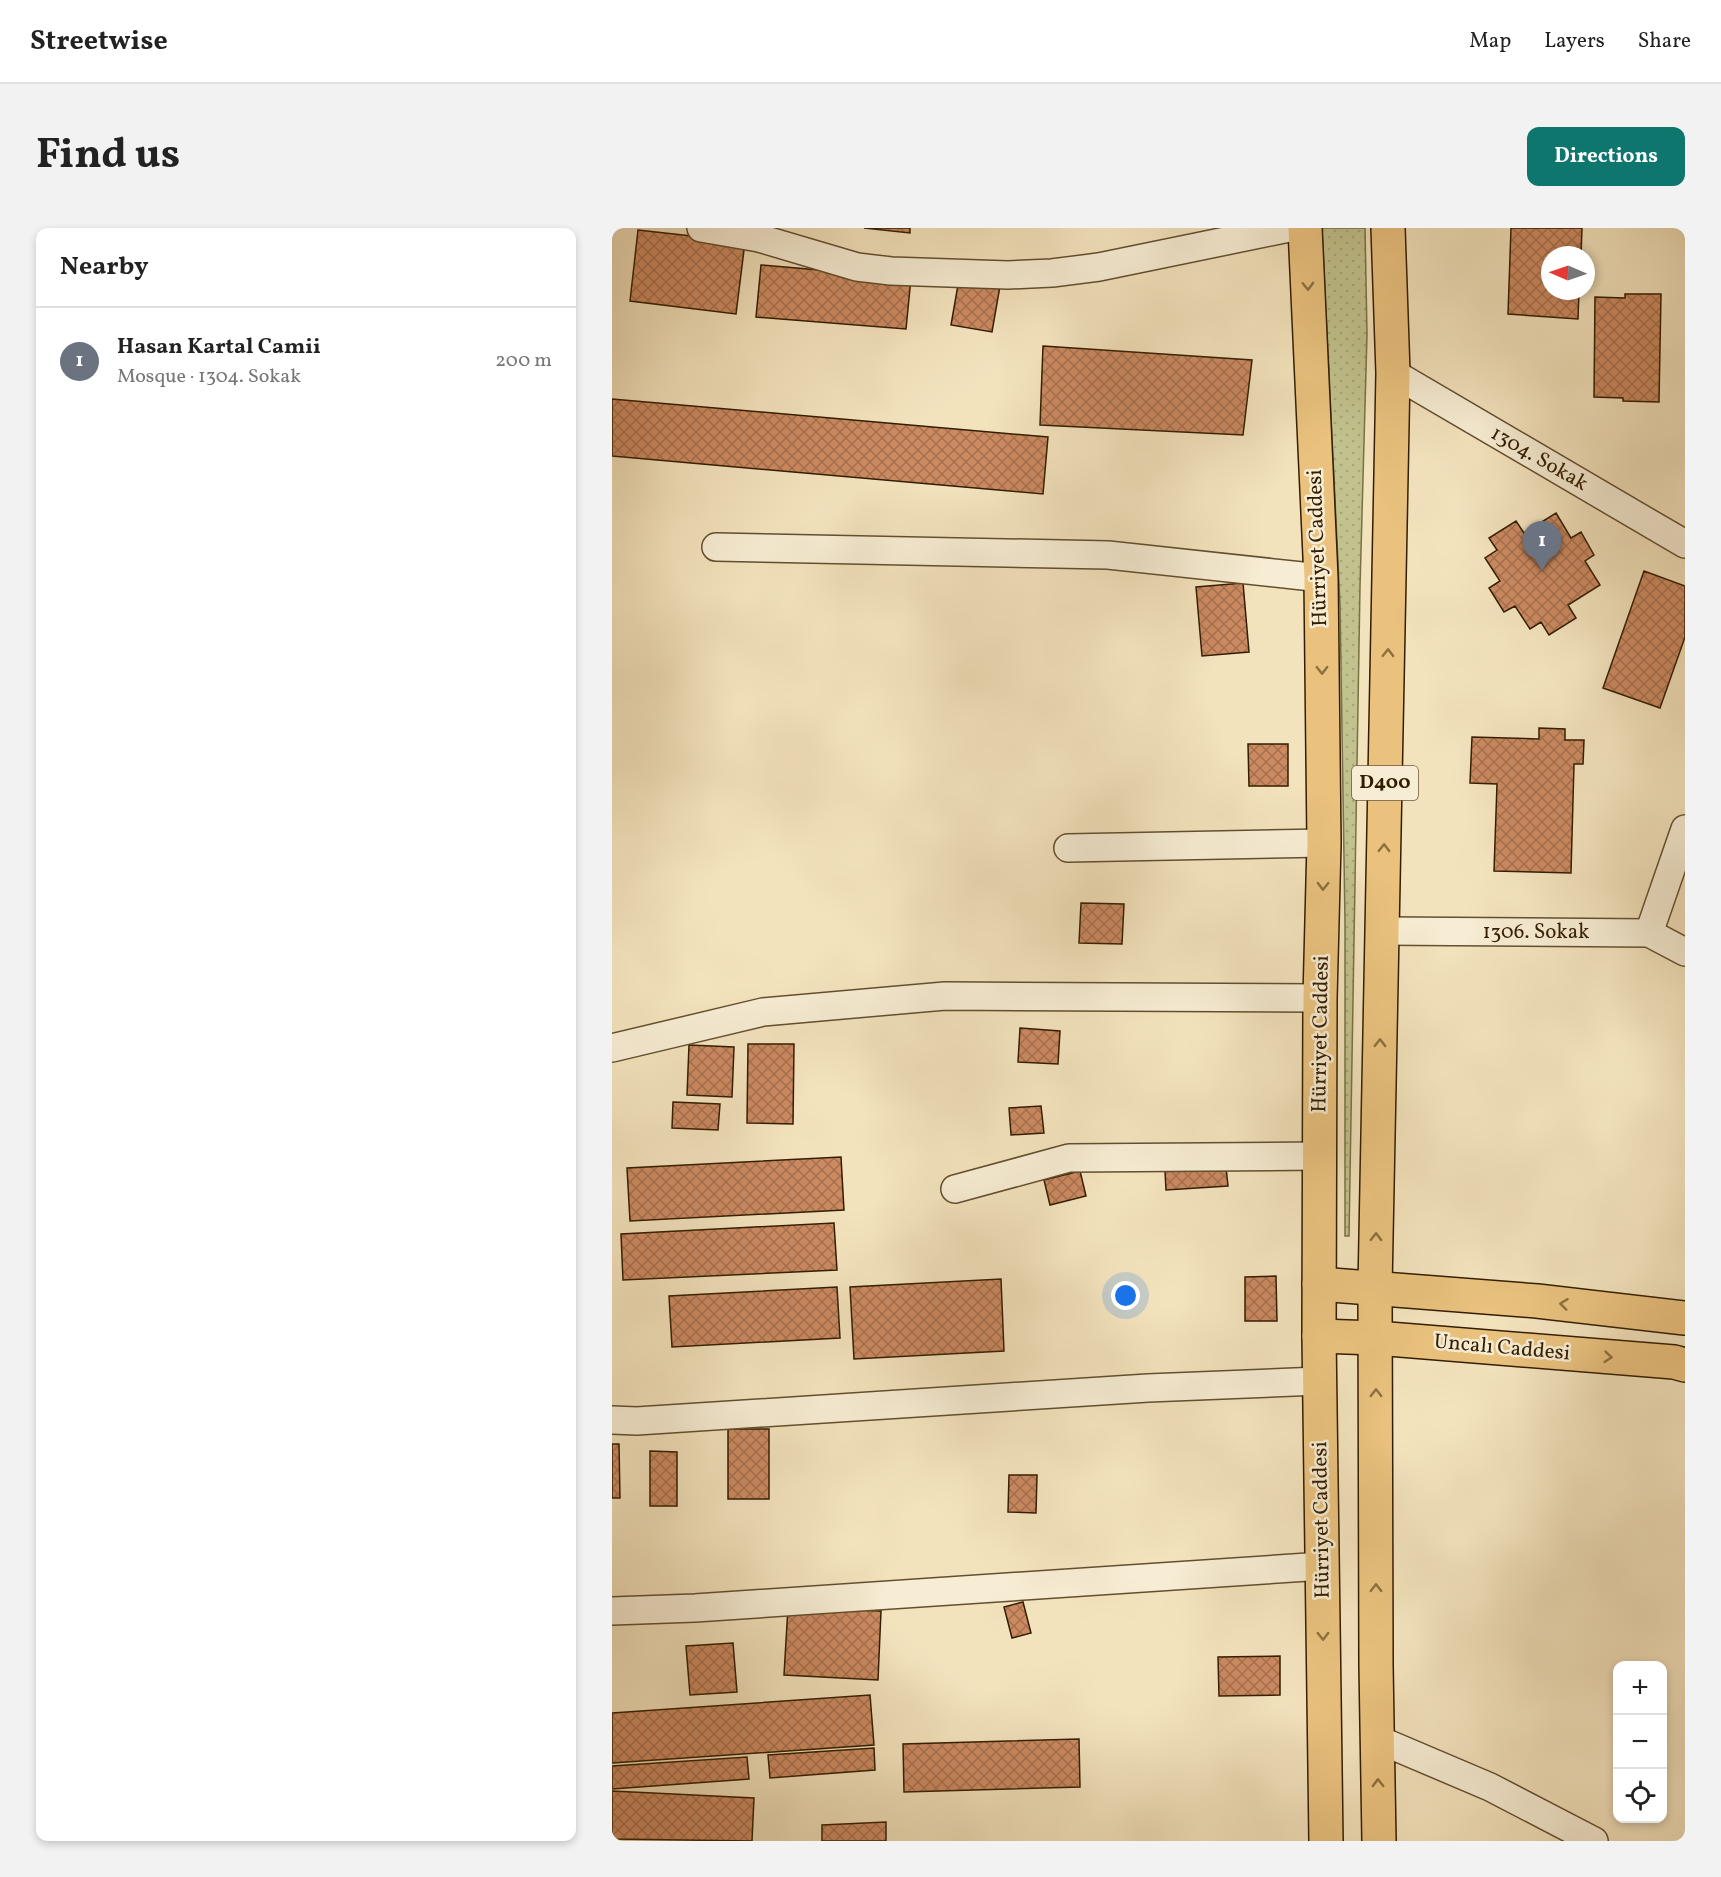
<!DOCTYPE html>
<meta charset="utf-8">
<style>
:root{--surface:#fff;--page:#f2f2f2;--text:#222;--muted:#767676;--line:#e0e0e0;--accent:#0f766e}
body{margin:0;font-family:Vollkorn,serif;background:var(--page);color:var(--text)}
.controls{position:absolute;right:18px;bottom:18px;display:grid;overflow:hidden;border-radius:12px;box-shadow:0 3px 9px #0003}
.controls button{width:54px;height:54px;display:grid;place-items:center;padding:0;border:0;border-bottom:2px solid var(--line);background:var(--surface);color:var(--text);font:30px sans-serif}
.compass{position:absolute;left:929px;top:18px;width:54px;height:54px;border-radius:50%;background:var(--surface);box-shadow:0 3px 9px #0003;rotate:272deg}
.you{position:absolute;left:514px;top:1068px;width:21px;height:21px;margin:-15px;border:4px solid #fff;border-radius:50%;background:#1a73e8;box-shadow:0 0 0 9px #1a73e833}
.badge{display:grid;place-items:center;width:39px;height:39px;border-radius:50%;background:var(--accent);color:#fff;font-size:20px;font-weight:700}
.pin{position:absolute;translate:-50% -50px;filter:drop-shadow(0 2px 3px #0008)}
.pin::after{content:'';position:absolute;top:32px;width:21px;height:18px;background:inherit;clip-path:polygon(0 0,100% 0,50% 100%)}
.list{margin:0;padding:0;list-style:none}
h2{display:flex;justify-content:space-between;align-items:center;height:78px;margin:0;padding:0 24px;font-size:26px}
h2 small{font-size:20px;font-weight:400;color:var(--muted)}
.list li{display:grid;grid-template-columns:39px 1fr auto;gap:18px;align-items:center;box-sizing:border-box;height:108px;padding:0 24px;border-top:2px solid var(--line)}
.list b{display:block;font-size:22px;white-space:nowrap}
.list p{margin:0;font-size:20px;white-space:nowrap;color:var(--muted)}
.list em{font-size:20px;font-style:normal;color:var(--muted)}
.icon{flex:none;width:33px;height:33px;fill:none;stroke:currentColor;stroke-width:2;stroke-linecap:round;stroke-linejoin:round}
.map{position:relative;flex:none;width:1073px;height:1613px;overflow:hidden;border-radius:12px}
header{display:flex;align-items:center;gap:36px;box-sizing:border-box;height:84px;padding:0 30px;background:var(--surface);border-bottom:2px solid var(--line)}
header strong{font-size:28px}
nav{display:flex;gap:33px;margin-inline-start:auto;font-size:21px}
.intro{display:flex;align-items:center;justify-content:space-between;box-sizing:border-box;height:144px;padding:0 36px}
h1{margin:0;font-size:42px}
.button{padding:15px 27px;border-radius:12px;background:var(--accent);color:#fff;font-size:21px;font-weight:700}
main{display:flex;gap:36px;padding:0 36px}
aside{flex:1;background:var(--surface);border-radius:12px;box-shadow:0 3px 9px #0003}
.map>svg:first-child{display:block}
.grass{fill:url(#grass-dots);stroke:#7a7046;stroke-width:1.5}
.building{fill:url(#building-cross-hatch);stroke:#331d00;stroke-width:1.5}
.lines{fill:none;stroke-linecap:round;stroke-linejoin:round}
.minor-casing{stroke:#634e2f;stroke-width:30}
.primary-casing{stroke:#331d00;stroke-width:36}
.trunk-casing{stroke:#331d00;stroke-width:36}
.minor{stroke:#f7edd4;stroke-width:27}
.primary{stroke:#eac27e;stroke-width:33}
.trunk{stroke:#eac27e;stroke-width:33}
.oneway{stroke:#8e703f}
.labels{text-anchor:middle;dominant-baseline:central;stroke-width:5;stroke-linejoin:round;paint-order:stroke}
.shield{fill:#f7edd4;stroke:#6e5b40;stroke-width:1.5}
.shield-label{font-size:20px;font-weight:bold;fill:#331d00}
.street-label{font-size:21px;fill:#331d00;stroke:#f7edd4}
</style>
<header>
<strong>Streetwise</strong>
<nav><a>Map</a><a>Layers</a><a>Share</a></nav>
</header>
<div class="intro"><h1>Find us</h1><a class="button">Directions</a></div>
<main>
<aside>
<h2>Nearby<small></small></h2>
<ul class="list">
<li><span class="badge" style="background:#6b7280">1</span><div><b>Hasan Kartal Camii</b><p>Mosque · 1304. Sokak</p></div><em>200 m</em></li>
</ul>
</aside>
<div class="map">
<svg width="1073" height="1613" viewBox="0 0 1073 1613">
<defs>
<pattern id="grass-dots" width="8" height="8" patternUnits="userSpaceOnUse" patternTransform="scale(1.5)"><rect width="8" height="8" fill="#c1c28d"/><path d="M2 2h.1M6 6h.1" fill="none" stroke="#a6a678" stroke-width="1.8" stroke-linecap="round"/></pattern>
<pattern id="building-cross-hatch" width="8" height="8" patternUnits="userSpaceOnUse" patternTransform="scale(1.5)"><rect width="8" height="8" fill="#cc8a61"/><path d="M0 0l8 8M0 8l8-8" fill="none" stroke="#a6704e"/></pattern>
</defs>
<rect width="100%" height="100%" fill="#f3e3bd"/>
<filter id="stains"><feTurbulence type="fractalNoise" baseFrequency=".00333" numOctaves="4"/><feColorMatrix values="0 0 0 0 .2 0 0 0 0 .09 0 0 0 0 .02 0 0 0 .5 -.17"/></filter>
<radialGradient id="worn" r=".72"><stop offset=".6" stop-color="#630" stop-opacity="0"/><stop offset="1" stop-color="#630" stop-opacity=".3"/></radialGradient>
<path class="grass" d="M710 0H753L755 106 748 359 737 1008H733V694L728 376Z"/>
<path class="building" d="M252 0H298V5Z
M899 0H970L969 27H938V63H967L966 91 896 86Z
M26 2 133 14 124 86 18 73Z
M149 37 299 50 294 101 144 89Z
M347 51 388 58 380 104 339 97Z
M1013 66H1049L1047 174 1011 173V170L982 169 983 69 1013 70Z
M431 118 640 132 631 207 428 197Z
M0 171 436 209 431 266 0 228Z
M944 285 959 310 969 304 982 327 973 333 988 357 956 377 964 390 937 407 929 394 918 401 903 378 892 384 877 360 888 353 873 330 885 322 877 310 904 293 912 305Z
M1032 343 1073 358V409L1048 480 991 460Z
M631 355 637 424 590 428 584 359Z
M927 500 953 501V512H972L971 536H962L959 645 882 643 885 556 858 555 860 509 927 511Z
M636 516H676V558H637Z
M469 675 512 676 510 716 467 715Z
M408 800 448 803 446 836 406 834Z
M136 816H182L181 896 135 895Z
M77 817 122 819 120 869 75 867Z
M61 874 108 876 106 902 60 900Z
M429 878 432 905 399 907 397 880Z
M229 929 232 982 18 993 15 940Z
M614 939 616 958 554 962 553 943Z
M468 943 474 968 438 977 432 952Z
M222 995 225 1042 11 1052 9 1006Z
M664 1048 665 1093H633V1049Z
M389 1051 392 1123 242 1131 238 1059Z
M225 1059 228 1110 60 1119 57 1068Z
M116 1201H157V1271H116Z
M0 1216H7L8 1270H0Z
M38 1223 65 1224V1278H38Z
M397 1247H425L424 1285 396 1284Z
M411 1374 419 1405 400 1410 392 1379Z
M176 1379 269 1383 266 1452 172 1447Z
M121 1415 125 1464 78 1467 74 1418Z
M668 1428V1467L607 1468 606 1429Z
M258 1467 262 1517 0 1535V1485Z
M467 1511 468 1559 292 1564 291 1516Z
M262 1520 263 1542 158 1550 156 1527Z
M135 1529 137 1551 0 1561V1538Z
M0 1563 142 1570 140 1613 0 1611Z
M274 1594V1613H210V1597Z"/>
<g class="lines">
<defs>
<path id="minor" d="M89 0 147 10 245 39 279 43 396 47 440 45 487 39 677 0
M781 145 1073 316
M104 319 496 327 709 350
M456 620 712 615
M770 703 1037 705 1073 724
M1037 705 1073 601
M0 820 151 784 333 768 708 770
M343 961 457 930 707 928
M0 1192 25 1193 536 1160 707 1153
M0 1383 83 1380 711 1338
M765 1511 878 1559 982 1613"/>
<path id="primary" d="M707 1056 925 1073 1073 1090
M707 1108 764 1110 1062 1134 1073 1137"/>
<path id="trunk" d="M693 0 709 350 712 615 708 770 707 1108 714 1613
M767 1613 764 1437 763 1060 781 145 776 0"/>
</defs>
<use href="#minor" class="minor-casing"/>
<use href="#primary" class="primary-casing"/>
<use href="#trunk" class="trunk-casing"/>
<use href="#minor" class="minor"/>
<use href="#primary" class="primary"/>
<use href="#trunk" class="trunk"/>
</g>
<defs><path id="oneway-chevron" d="M-2-3.5L2.5 0L-2 3.5" fill="none" stroke-width="1.6" stroke-linecap="round" stroke-linejoin="round" transform="scale(1.5)"/></defs>
<g class="oneway">
<use href="#oneway-chevron" transform="translate(696 58) rotate(88)"/>
<use href="#oneway-chevron" transform="translate(776 425) rotate(-89)"/>
<use href="#oneway-chevron" transform="translate(710 442) rotate(89)"/>
<use href="#oneway-chevron" transform="translate(772 620) rotate(-89)"/>
<use href="#oneway-chevron" transform="translate(711 658) rotate(91)"/>
<use href="#oneway-chevron" transform="translate(768 815) rotate(-89)"/>
<use href="#oneway-chevron" transform="translate(764 1009) rotate(-89)"/>
<use href="#oneway-chevron" transform="translate(952 1076) rotate(-173)"/>
<use href="#oneway-chevron" transform="translate(996 1129) rotate(5)"/>
<use href="#oneway-chevron" transform="translate(764 1165) rotate(-90)"/>
<use href="#oneway-chevron" transform="translate(764 1360) rotate(-90)"/>
<use href="#oneway-chevron" transform="translate(711 1408) rotate(89)"/>
<use href="#oneway-chevron" transform="translate(766 1555) rotate(-91)"/>
</g>
<g class="labels">
<rect class="shield" x="740" y="538" width="66" height="34" rx="4.5"/>
<g class="shield-label">
<text x="773" y="555">D400</text>
</g>
<g class="street-label">
<text transform="translate(927 231) rotate(30)">1304. Sokak</text>
<text transform="translate(706 320) rotate(-92)">Hürriyet Caddesi</text>
<text x="924" y="704">1306. Sokak</text>
<text transform="translate(709 806) rotate(-89)">Hürriyet Caddesi</text>
<text transform="translate(890 1120) rotate(5)">Uncalı Caddesi</text>
<text transform="translate(710 1292) rotate(-91)">Hürriyet Caddesi</text>
</g>
</g>
<rect width="100%" height="100%" filter="url(#stains)"/>
<rect width="100%" height="100%" fill="url(#worn)"/>
</svg>
<div class="controls">
<button>+</button>
<button>−</button>
<button><svg class="icon" aria-label="locate" viewBox="0 0 24 24"><circle cx="12" cy="12" r="6"/><path d="M12 2v4M12 18v4M2 12h4M18 12h4"/></svg></button>
</div>
<svg class="compass" viewBox="-18 -18 36 36"><path d="M0-13l5 13h-10z" fill="#e53935"/><path d="M0 13l5-13h-10z" fill="#767676"/></svg>
<div class="you"></div>
<div class="pin badge" style="left:930px;top:343px;background:#6b7280">1</div>
</div>
</main>
